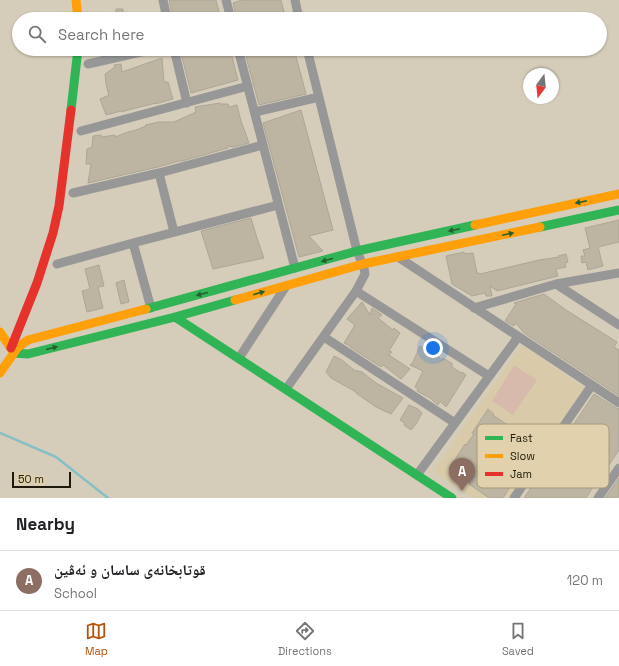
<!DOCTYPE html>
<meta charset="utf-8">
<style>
:root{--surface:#fff;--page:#f6f6f6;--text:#202124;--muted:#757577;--line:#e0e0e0;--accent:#b45309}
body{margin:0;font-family:"Space Grotesk","Noto Naskh Arabic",sans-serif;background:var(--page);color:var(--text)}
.compass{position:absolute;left:523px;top:68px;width:36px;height:36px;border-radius:50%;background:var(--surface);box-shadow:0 1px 3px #0004;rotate:195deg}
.scale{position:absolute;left:12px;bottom:10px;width:59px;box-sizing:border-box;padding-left:4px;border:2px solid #1e190b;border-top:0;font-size:11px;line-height:14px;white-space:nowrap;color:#1e190b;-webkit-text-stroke:3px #e1d2ad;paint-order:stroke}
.you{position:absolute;left:433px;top:348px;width:14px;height:14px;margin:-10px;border:3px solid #fff;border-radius:50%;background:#1a73e8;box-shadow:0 0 0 6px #1a73e833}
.badge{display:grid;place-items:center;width:26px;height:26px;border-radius:50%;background:var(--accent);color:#fff;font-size:13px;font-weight:700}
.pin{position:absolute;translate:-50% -33px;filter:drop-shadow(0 1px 2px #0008)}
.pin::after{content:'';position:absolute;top:21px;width:14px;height:12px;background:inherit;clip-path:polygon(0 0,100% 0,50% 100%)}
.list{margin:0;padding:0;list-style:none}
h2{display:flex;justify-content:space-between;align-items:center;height:52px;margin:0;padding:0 16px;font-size:17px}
h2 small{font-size:13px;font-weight:400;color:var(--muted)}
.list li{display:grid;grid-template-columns:26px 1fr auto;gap:12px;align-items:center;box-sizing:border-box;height:60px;padding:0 16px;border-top:1px solid var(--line)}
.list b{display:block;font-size:15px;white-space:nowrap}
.list p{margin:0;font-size:13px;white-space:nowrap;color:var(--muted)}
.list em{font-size:13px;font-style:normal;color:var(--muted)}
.icon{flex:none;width:22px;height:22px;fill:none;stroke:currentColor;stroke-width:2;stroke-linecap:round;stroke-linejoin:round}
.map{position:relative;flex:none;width:619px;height:498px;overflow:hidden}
.search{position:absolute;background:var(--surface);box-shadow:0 1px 3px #0004;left:12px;right:12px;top:12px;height:44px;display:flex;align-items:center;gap:10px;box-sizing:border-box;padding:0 14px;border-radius:22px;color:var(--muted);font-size:15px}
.sheet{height:112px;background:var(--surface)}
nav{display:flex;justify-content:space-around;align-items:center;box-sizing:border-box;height:56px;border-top:1px solid var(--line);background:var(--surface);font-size:11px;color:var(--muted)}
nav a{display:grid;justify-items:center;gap:2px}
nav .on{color:var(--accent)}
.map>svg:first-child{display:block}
.built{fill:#d9cbaa}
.green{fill:#d8baac}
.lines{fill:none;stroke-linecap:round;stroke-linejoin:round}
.stream{stroke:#87c0c4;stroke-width:2.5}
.building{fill:#bdb5a1;stroke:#ada697}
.street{stroke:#979797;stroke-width:9}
.fast{stroke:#30b455;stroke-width:9}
.slow{stroke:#ff9f0a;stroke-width:9}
.jam{stroke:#e5322d;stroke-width:9}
.oneway{fill:#265f2c}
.key{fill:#e1d2ad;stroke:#a69a7c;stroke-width:1}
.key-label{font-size:11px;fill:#1e190b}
</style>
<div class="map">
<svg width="619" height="498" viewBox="0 0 619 498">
<rect width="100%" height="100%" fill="#d5cdb9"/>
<path class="built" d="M522 345 587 390 511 498H473L433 471Z"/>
<path class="green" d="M514 365 537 380 513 415 492 401Z"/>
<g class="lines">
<path class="stream" d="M0 433 56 457 108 498"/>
</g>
<path class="building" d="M169 0H216L221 19H173Z
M242 0H281L286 19H237L233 3Z
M116 9H123V19H116Z
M180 49H230L238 80 191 93Z
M244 49H294L306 94 259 105Z
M162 58 164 82H168L173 99 162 102 156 104V103L128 110 122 112 121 111 106 115 100 99 107 96H109L106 84 105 74 115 67 114 65 121 64 122 72Z
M220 103V104H228L229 107 237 105 241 121 249 143 233 147 227 146 228 148 182 161H179L158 167 88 183 91 164H86L87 149 92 147 93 136 101 135 102 137 115 135V137L128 132 136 130 146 126 145 125 159 122H174L196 112 195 107Z
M301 110 333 230 309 236 323 251 299 257 263 123Z
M251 218 257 238 264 258 213 269 201 231Z
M619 220V242L598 247 603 266 588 270 586 262 582 263 581 256H585L583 250 590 248 585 228Z
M464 252V254L473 253 477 273H479L480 274 539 260 559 257 558 256 566 254 568 262 565 263 566 267 556 269 558 276 497 291 490 286 492 296H486L485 293 472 296 452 284 446 256Z
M99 265 104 286 98 287 103 308 87 312 82 291 90 289 85 269Z
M124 280 129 302 121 304 116 283Z
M544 294 566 310 617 342 614 347 619 350V396L524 333 516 323 514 326 505 321 516 304 514 303Z
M362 302 370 315 372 308 382 315 378 318 393 330 394 328 400 333 389 351 392 352 389 355 410 369 401 379 383 365 381 367 350 347V346L344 343 355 325 347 319Z
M420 346 432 356 435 352 442 361 443 358 453 364 451 366 461 373 462 372 466 375 446 407 440 401 438 405 432 400V399L417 391 418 389 415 387 423 371 410 365 413 362Z
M334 356 342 360 354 370 362 372 376 383 403 398 391 414 376 407 356 393V392L331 378 326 372Z
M594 394 616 408 619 409V450L599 480 593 487 586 498H524Z
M409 405 418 409 422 413 416 424 411 430 404 425 405 423 400 420Z
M488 409 494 414 493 415 530 440 532 438 539 443 524 467 523 466 514 479H515L503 498H489L469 484 470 483 449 469 465 444 466 445 474 434 472 433Z
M619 478V498H605Z"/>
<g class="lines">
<path class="street" d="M163 0 167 19
M226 0 231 19
M295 0 299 19
M174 49 187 103
M238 49 295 268
M88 64 154 49
M255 112 319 97
M81 131 248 86
M159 173 174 232
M73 193 159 173 263 145
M133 243 151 308
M398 257 619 403
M57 264 133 243 278 205
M556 284 619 325
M356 291 489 376
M474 308 556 284 619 273
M324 337 455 423
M239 358 286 286
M286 389 356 291 365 274 364 268 357 251 307 49
M417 475 518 337
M514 498 592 385
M598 498 619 468"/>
<path class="fast" d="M71 110 78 49
M540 227 619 210
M146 309 357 251 475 225
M175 317 452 498
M14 353 28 354 175 317 235 300"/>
<path class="slow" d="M76 0 78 19
M475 225 619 194
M235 300 363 264 540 227
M0 332 14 353
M0 373 18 347 28 340 146 309"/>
<path class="jam" d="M11 348 37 283 53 233 59 206 71 110"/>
</g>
<defs><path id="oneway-solid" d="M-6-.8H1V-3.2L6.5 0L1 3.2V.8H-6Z"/></defs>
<g class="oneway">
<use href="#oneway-solid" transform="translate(581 202) rotate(168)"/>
<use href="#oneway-solid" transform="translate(454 230) rotate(168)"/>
<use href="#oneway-solid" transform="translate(508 234) rotate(-12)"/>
<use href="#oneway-solid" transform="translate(327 260) rotate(165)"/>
<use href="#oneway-solid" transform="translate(259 293) rotate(-16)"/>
<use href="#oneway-solid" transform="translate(202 294) rotate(165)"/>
<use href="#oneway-solid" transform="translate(52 348) rotate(-14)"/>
</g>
<rect x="477" y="424" width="132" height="64" rx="6" class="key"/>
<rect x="485" y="436" width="18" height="4" fill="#30b455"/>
<rect x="485" y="454" width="18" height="4" fill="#ff9f0a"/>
<rect x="485" y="472" width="18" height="4" fill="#e5322d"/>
<g class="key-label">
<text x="510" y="442">Fast</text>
<text x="510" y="460">Slow</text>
<text x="510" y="478">Jam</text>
</g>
</svg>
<svg class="compass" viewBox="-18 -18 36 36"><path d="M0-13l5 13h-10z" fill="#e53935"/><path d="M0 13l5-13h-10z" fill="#757577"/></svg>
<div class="scale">50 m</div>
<div class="you"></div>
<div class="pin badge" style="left:462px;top:491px;background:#8d6e63">A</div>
<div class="search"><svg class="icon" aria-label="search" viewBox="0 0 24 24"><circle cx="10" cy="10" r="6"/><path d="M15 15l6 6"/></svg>Search here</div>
</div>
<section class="sheet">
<h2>Nearby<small></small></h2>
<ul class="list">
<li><span class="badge" style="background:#8d6e63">A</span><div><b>قوتابخانەی ساسان و ئەڤین</b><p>School</p></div><em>120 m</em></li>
</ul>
</section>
<nav>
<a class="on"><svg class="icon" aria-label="map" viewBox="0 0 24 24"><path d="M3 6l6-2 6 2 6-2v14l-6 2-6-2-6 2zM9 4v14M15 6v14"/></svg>Map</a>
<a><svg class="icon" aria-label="directions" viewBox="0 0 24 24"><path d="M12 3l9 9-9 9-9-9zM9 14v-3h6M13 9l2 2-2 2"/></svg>Directions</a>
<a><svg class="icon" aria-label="saved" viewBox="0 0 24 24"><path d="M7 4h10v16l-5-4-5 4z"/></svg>Saved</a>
</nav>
